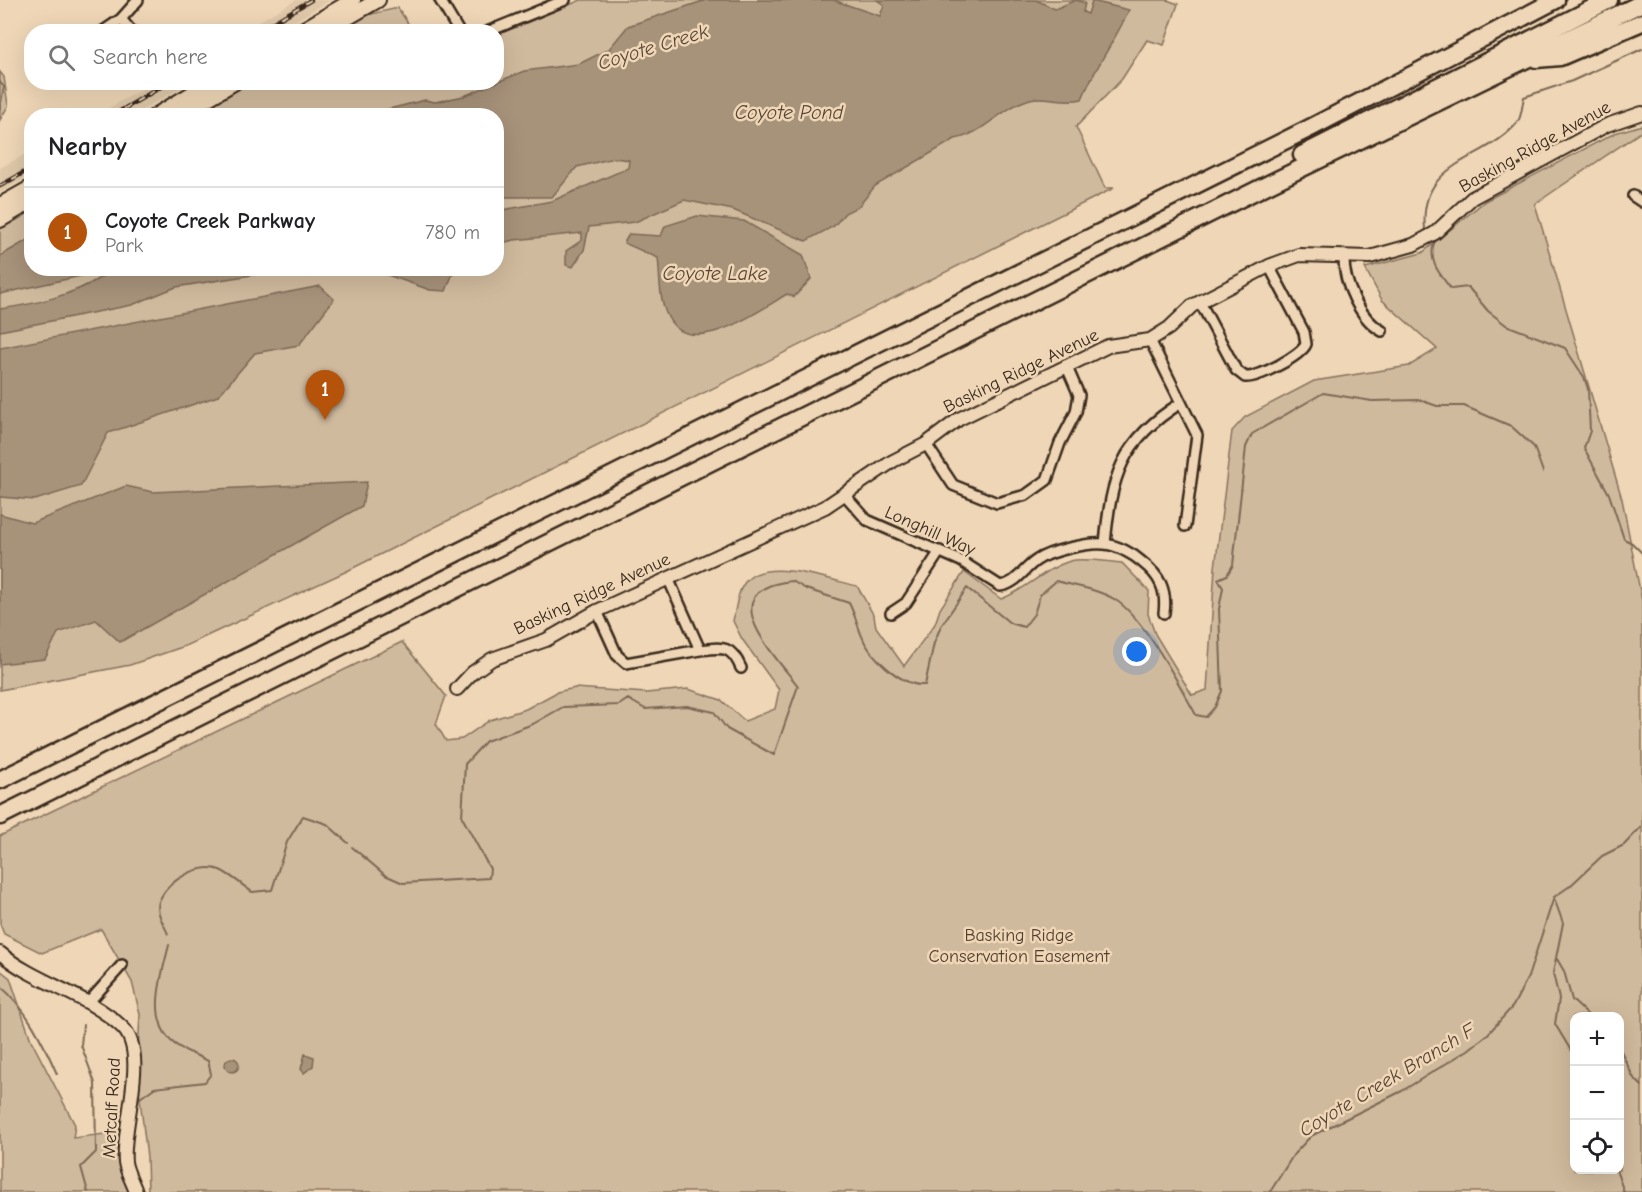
<!DOCTYPE html>
<meta charset="utf-8">
<style>
:root{--surface:#fff;--page:#f2f2f2;--text:#202124;--muted:#757577;--line:#e0e0e0;--accent:#b45309}
body{margin:0;font-family:"Comic Neue",sans-serif;background:var(--page);color:var(--text)}
.controls{position:absolute;right:18px;bottom:18px;display:grid;overflow:hidden;border-radius:12px;box-shadow:0 6px 24px #0002}
.controls button{width:54px;height:54px;display:grid;place-items:center;padding:0;border:0;border-bottom:2px solid var(--line);background:var(--surface);color:var(--text);font:30px sans-serif}
.you{position:absolute;left:1137px;top:652px;width:21px;height:21px;margin:-15px;border:4px solid #fff;border-radius:50%;background:#1a73e8;box-shadow:0 0 0 9px #1a73e833}
.badge{display:grid;place-items:center;width:39px;height:39px;border-radius:50%;background:var(--accent);color:#fff;font-size:20px;font-weight:700}
.pin{position:absolute;translate:-50% -50px;filter:drop-shadow(0 2px 3px #0008)}
.pin::after{content:'';position:absolute;top:32px;width:21px;height:18px;background:inherit;clip-path:polygon(0 0,100% 0,50% 100%)}
.list{margin:0;padding:0;list-style:none}
h2{display:flex;justify-content:space-between;align-items:center;height:78px;margin:0;padding:0 24px;font-size:26px}
h2 small{font-size:20px;font-weight:400;color:var(--muted)}
.list li{display:grid;grid-template-columns:39px 1fr auto;gap:18px;align-items:center;box-sizing:border-box;height:90px;padding:0 24px;border-top:2px solid var(--line)}
.list b{display:block;font-size:22px;white-space:nowrap}
.list p{margin:0;font-size:20px;white-space:nowrap;color:var(--muted)}
.list em{font-size:20px;font-style:normal;color:var(--muted)}
.icon{flex:none;width:33px;height:33px;fill:none;stroke:currentColor;stroke-width:2;stroke-linecap:round;stroke-linejoin:round}
.map{position:relative;flex:none;width:1642px;height:1192px;overflow:hidden}
.search{position:absolute;background:var(--surface);box-shadow:0 6px 24px #0002;left:24px;top:24px;width:480px;height:66px;display:flex;align-items:center;gap:15px;box-sizing:border-box;padding:0 21px;border-radius:24px;color:var(--muted);font-size:22px}
.panel{position:absolute;background:var(--surface);box-shadow:0 6px 24px #0002;left:24px;top:108px;width:480px;height:168px;border-radius:24px}
.map>svg:first-child{display:block}
.built{fill:#dfc8a9}
.green{fill:#d0ba9d;stroke:#86725e;stroke-width:1.5;fill-rule:evenodd}
.water{fill:#a7927a;stroke:#7c6855;stroke-width:1.5}
.lines{fill:none;stroke-linecap:round;stroke-linejoin:round}
.stream{stroke:#7c6855;stroke-width:2}
.street-casing{stroke:#3b2a1e;stroke-width:14}
.secondary-casing{stroke:#3b2a1e;stroke-width:16}
.primary-casing{stroke:#3b2a1e;stroke-width:18}
.highway-casing{stroke:#3b2a1e;stroke-width:21}
.street{stroke:#eed6b6;stroke-width:9}
.secondary{stroke:#eed6b6;stroke-width:12}
.primary{stroke:#eed6b6;stroke-width:14}
.highway{stroke:#eed6b6;stroke-width:16}
.rail-casing{stroke:#3b2a1e;stroke-width:4.5}
.rail{stroke:#eed6b6;stroke-width:2;stroke-dasharray:7;stroke-linecap:butt}
.labels{text-anchor:middle;dominant-baseline:central;stroke-width:5;stroke-linejoin:round;paint-order:stroke}
.street-label{font-size:18px;fill:#3b2a1e;stroke:#eed6b6}
.park-label{font-size:18px;fill:#514031;stroke:#eed6b6}
.water-label{font-size:20px;font-style:italic;fill:#564435;stroke:#eed6b6}
</style>
<div class="map">
<svg width="1642" height="1192" viewBox="0 0 1642 1192">
<rect width="100%" height="100%" fill="#eed6b6"/>
<filter id="ink" filterUnits="userSpaceOnUse"><feTurbulence type="fractalNoise" baseFrequency=".0167" numOctaves="2"/><feDisplacementMap in="SourceGraphic" scale="12" xChannelSelector="R" yChannelSelector="G"/><feConvolveMatrix kernelMatrix="1 2 1 2 8 2 1 2 1" color-interpolation-filters="sRGB"/></filter>
<g filter="url(#ink)">
<path class="built" d="M296 0H331L277 31H242Z
M155 82 189 83 133 115H96Z
M31 151V174L0 193V168Z"/>
<path class="green" d="M581 0H1167L1178 4 1164 45 1147 40 1122 79 1076 127 1105 188H1114L347 571 185 646 130 665 0 690V218L31 200 32 268H496V116L179 115 233 85 496 82 497 35Z
M398 8 413 31 343 32 348 29 356 31 349 19Z
M0 72 4 77 8 106 0 120Z
M1642 125V131L1535 204 1622 499 1642 601V1192H148L147 1157 137 1074 140 1014 132 982 101 929 42 953 4 934 0 924V836L402 642 446 696 436 724 446 741 462 739 490 720 526 709 557 692 575 688 646 693 688 689 721 700 745 721 775 709 779 690 742 639 733 621C736 609 737 591 746 581 767 557 831 580 857 586L874 616 876 627 904 666 935 624 940 609 964 572 1001 599C1026 590 1044 569 1070 561 1084 557 1107 562 1122 563L1149 591 1148 614 1155 634 1192 695 1207 690 1215 568 1232 431 1245 417 1314 381 1409 366 1437 349 1382 300 1365 268 1422 253 1485 201 1615 133ZM1574 1016H1620V1170H1574Z
M0 970 10 978 31 1040 75 1125 73 1138 121 1132 130 1192H0Z"/>
<path class="water" d="M706 0H833L880 16 884 5 877 0H1036L1055 9 1076 0 1085 3 1083 12 1088 14 1092 1 1129 10C1115 41 1095 67 1082 99 1064 104 1047 95 1030 99 1002 107 984 134 955 139L875 186 859 206 845 213 834 226 806 241 733 210 684 200 635 222 589 227 584 250 573 267 566 265V251L582 240V233L514 240 497 244V211L552 201 628 168 629 160 614 158 577 167 552 197H497L496 116 365 115 425 100 435 102 464 96 524 71 579 64 609 49 628 26Z
M697 216 744 221 803 255 811 279 794 297 787 294C758 311 687 364 666 313 659 298 660 275 658 258L624 243 629 234 661 236 665 226Z
M31 238 32 268 289 269 176 287 132 305 0 331V309C35 304 72 296 103 276L94 273 0 294V256Z
M448 269 453 273 446 291 430 290 379 272 358 269Z
M320 286 334 299 299 345 255 353 218 396 108 433 81 486 35 500 0 497V348Z
M367 482 362 506 120 642 96 620 58 633 45 659 0 664V514L32 523 126 486 153 492Z
M305 1054 314 1057 313 1066 304 1073 301 1069Z
M225 1065a7 7 0 1 1 14 0a7 7 0 1 1-14 0Z"/>
<g class="lines">
<path class="stream" d="M0 82 4 87 0 108
M1425 229C1418 160 1485 162 1517 123 1522 117 1522 105 1524 97L1572 81 1642 49
M1434 243C1428 262 1440 274 1451 289L1468 287 1488 311 1506 325 1565 348 1584 377 1588 389 1590 431 1584 448 1609 494 1624 539 1632 543 1642 553
M352 847 385 875 403 883 489 878 490 869 462 817 465 764 486 741 533 724 563 707 619 705 628 699 645 709 687 706 714 712 727 729 774 755 798 686C782 664 722 605 769 586 776 583 785 582 792 581L806 589 849 603C854 613 857 623 861 634 868 655 902 687 925 685L934 643 941 626 967 588 1010 623 1024 627 1034 614 1040 595 1056 581C1075 586 1097 589 1114 599 1143 616 1179 684 1196 715L1206 717 1215 707 1222 691 1219 609 1223 588 1218 579 1227 575 1233 565 1246 447 1252 434 1323 393 1372 401 1420 400 1437 406H1464L1511 426 1534 447 1543 472
M1554 898 1563 923 1553 973 1559 999 1555 1024 1573 1054 1574 1078
M168 934C164 924 154 911 160 899 169 880 200 862 220 870 231 875 242 885 252 892L272 890 287 842 303 816 327 824 348 843
M1557 959 1564 971 1572 1000 1589 1016
M0 986C26 1007 44 1044 57 1074
M83 1025 81 1045 95 1083 96 1152 81 1167 88 1192
M1620 1049 1633 1077 1642 1086
M140 1098 154 1088 205 1082 211 1074 208 1061C197 1055 180 1050 171 1041 147 1017 162 974 169 945
M1616 1170 1624 1192
M1270 1192 1294 1154 1311 1136 1402 1091 1468 1050 1487 1035 1513 1006 1528 977 1554 897 1570 886 1602 856 1624 845 1642 826"/>
<defs>
<path id="street" d="M440 0 459 32
M121 19 132 32
M102 32 121 19 138 0
M487 32 565 0
M1633 196 1642 202
M1344 257C1343 282 1360 319 1382 331
M1200 302 1236 370 1245 377C1258 378 1301 356 1306 344L1304 332 1269 266
M1150 340 1197 435 1185 526
M926 444 953 485 997 503 1026 495 1047 480 1060 443 1076 412 1079 395 1066 365
M845 495 867 520 961 561 1000 586C1017 584 1024 568 1037 560 1050 551 1089 542 1104 544 1117 545 1133 554 1142 562 1160 576 1167 590 1164 613
M1105 544C1111 477 1121 440 1181 403
M597 611 617 655 626 663 700 650 668 578
M891 613 906 603 940 551
M700 650C723 647 731 645 741 668
M89 1002 122 965"/>
<path id="secondary" d="M457 689 472 673 492 659 546 640 597 611 825 507 893 461 926 444 959 419 1108 346 1150 340 1169 328 1192 306 1269 266 1299 255 1370 257 1413 245 1435 233 1472 198 1607 125 1642 113
M0 953C37 984 86 993 122 1027 150 1053 121 1127 125 1162 126 1171 133 1183 136 1192"/>
<path id="primary" d="M299 32 353 0
M323 32 378 0
M155 116 211 82
M178 116 235 82
M0 205 32 187
M0 220 32 201"/>
<path id="highway" d="M1536 59 1560 57 1642 22
M1302 155 1609 0
M0 780 1312 127 1556 0
M0 816 1271 183 1642 3"/>
</defs>
<use href="#street" class="street-casing"/>
<use href="#secondary" class="secondary-casing"/>
<use href="#primary" class="primary-casing"/>
<use href="#highway" class="highway-casing"/>
<use href="#street" class="street"/>
<use href="#secondary" class="secondary"/>
<use href="#primary" class="primary"/>
<use href="#highway" class="highway"/>
<defs>
<path id="rail" d="M257 32 311 0
M112 116 169 82
M0 186 32 168"/>
</defs>
<use href="#rail" class="rail-casing"/>
<use href="#rail" class="rail"/>
</g>
</g>
<g class="labels">
<g class="street-label">
<text transform="translate(1535 147) rotate(-29)">Basking Ridge Avenue</text>
<text transform="translate(1021 371) rotate(-26)">Basking Ridge Avenue</text>
<text transform="translate(930 531) rotate(24)">Longhill Way</text>
<text transform="translate(592 594) rotate(-25)">Basking Ridge Avenue</text>
<text transform="translate(112 1108) rotate(-87)">Metcalf Road</text>
</g>
<g class="park-label">
<text x="1019" y="935">Basking Ridge<tspan x="1019" dy="21">Conservation Easement</tspan></text>
</g>
<g class="water-label">
<text transform="translate(653 47) rotate(-17)">Coyote Creek</text>
<text x="789" y="112">Coyote Pond</text>
<text x="715" y="273">Coyote Lake</text>
<text transform="translate(1387 1080) rotate(-31)">Coyote Creek Branch F</text>
</g>
</g>
</svg>
<div class="controls">
<button>+</button>
<button>−</button>
<button><svg class="icon" aria-label="locate" viewBox="0 0 24 24"><circle cx="12" cy="12" r="6"/><path d="M12 2v4M12 18v4M2 12h4M18 12h4"/></svg></button>
</div>
<div class="you"></div>
<div class="pin badge" style="left:325px;top:420px">1</div>
<div class="search"><svg class="icon" aria-label="search" viewBox="0 0 24 24"><circle cx="10" cy="10" r="6"/><path d="M15 15l6 6"/></svg>Search here</div>
<section class="panel">
<h2>Nearby<small></small></h2>
<ul class="list">
<li><span class="badge">1</span><div><b>Coyote Creek Parkway</b><p>Park</p></div><em>780 m</em></li>
</ul>
</section>
</div>
